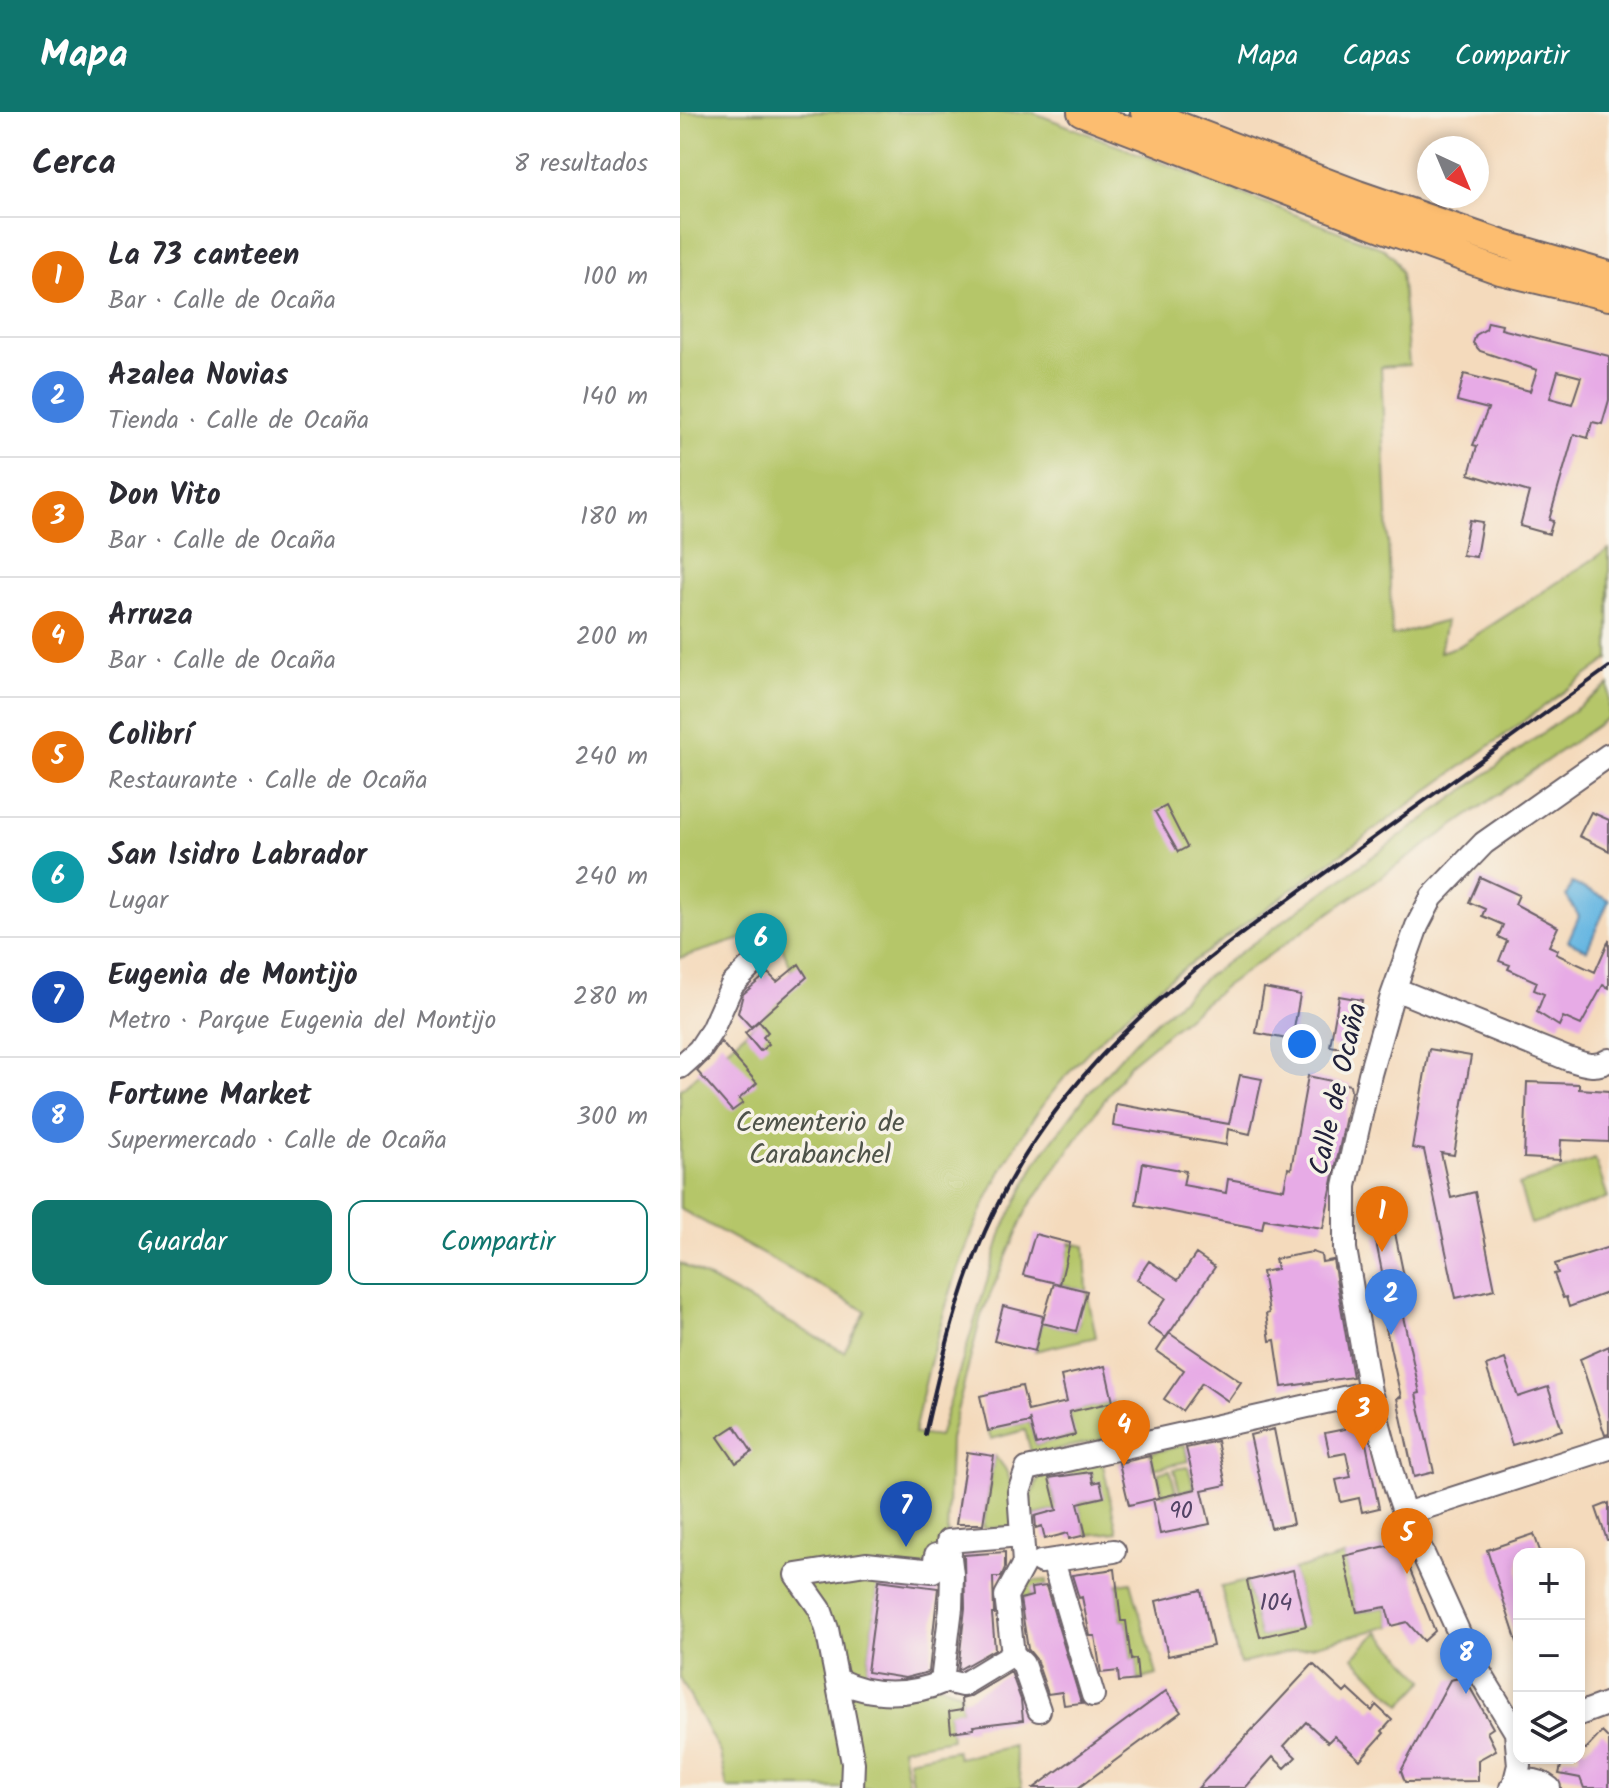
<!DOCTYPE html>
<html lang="es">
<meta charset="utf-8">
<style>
:root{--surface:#fff;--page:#f7f7f7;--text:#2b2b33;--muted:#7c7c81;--line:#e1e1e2;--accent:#0f766e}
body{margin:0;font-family:Kalam,sans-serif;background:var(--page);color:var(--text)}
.controls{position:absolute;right:24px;bottom:24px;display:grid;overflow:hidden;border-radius:16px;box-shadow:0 4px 12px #0003}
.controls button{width:72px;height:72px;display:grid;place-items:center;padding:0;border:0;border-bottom:2px solid var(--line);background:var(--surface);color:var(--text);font:40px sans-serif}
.compass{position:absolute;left:737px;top:24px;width:72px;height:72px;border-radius:50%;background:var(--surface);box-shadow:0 4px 12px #0003;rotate:136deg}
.you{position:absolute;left:622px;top:932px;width:28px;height:28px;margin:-20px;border:6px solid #fff;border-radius:50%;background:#1a73e8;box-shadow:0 0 0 12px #1a73e833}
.badge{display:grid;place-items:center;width:52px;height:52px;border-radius:50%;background:var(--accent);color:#fff;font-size:26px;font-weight:700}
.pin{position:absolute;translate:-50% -66px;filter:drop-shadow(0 2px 4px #0008)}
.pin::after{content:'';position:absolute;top:42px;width:28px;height:24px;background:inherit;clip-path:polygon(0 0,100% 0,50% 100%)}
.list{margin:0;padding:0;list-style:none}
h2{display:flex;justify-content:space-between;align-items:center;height:104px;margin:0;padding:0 32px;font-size:34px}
h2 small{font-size:26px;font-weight:400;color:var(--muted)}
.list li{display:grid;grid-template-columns:52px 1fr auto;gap:24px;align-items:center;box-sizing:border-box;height:120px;padding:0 32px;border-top:2px solid var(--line)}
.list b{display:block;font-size:30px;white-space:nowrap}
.list p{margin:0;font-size:26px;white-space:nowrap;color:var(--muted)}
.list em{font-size:26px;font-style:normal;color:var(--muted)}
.actions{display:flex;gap:16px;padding:24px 32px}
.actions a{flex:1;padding:18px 0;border:2px solid var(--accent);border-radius:16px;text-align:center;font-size:28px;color:var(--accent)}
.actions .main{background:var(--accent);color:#fff}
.icon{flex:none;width:44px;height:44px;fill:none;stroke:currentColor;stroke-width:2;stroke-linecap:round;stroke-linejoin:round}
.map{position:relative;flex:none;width:929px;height:1676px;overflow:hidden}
header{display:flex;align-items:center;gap:48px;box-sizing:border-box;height:112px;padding:0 40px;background:var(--accent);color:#fff}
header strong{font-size:38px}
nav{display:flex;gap:44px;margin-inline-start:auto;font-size:28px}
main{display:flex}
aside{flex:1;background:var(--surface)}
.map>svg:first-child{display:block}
.green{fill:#b5c669;stroke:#6c7452;stroke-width:2}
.water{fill:#67b7e2;stroke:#446c8e;stroke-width:2}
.building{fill:#e7abe6;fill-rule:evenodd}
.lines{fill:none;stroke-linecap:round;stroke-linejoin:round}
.minor-casing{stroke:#6c6268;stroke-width:26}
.major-casing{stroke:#6c6268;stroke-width:30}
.minor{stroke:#fff;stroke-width:22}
.major{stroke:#fcbd6f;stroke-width:26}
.rail{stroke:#22223b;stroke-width:4}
.labels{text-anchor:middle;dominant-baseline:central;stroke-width:7;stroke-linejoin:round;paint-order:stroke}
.number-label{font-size:24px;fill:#534466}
.street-label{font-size:28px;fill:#22223b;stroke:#f7f3e8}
.park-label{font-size:28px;fill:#4e5349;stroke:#f7f3e8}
</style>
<header>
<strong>Mapa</strong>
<nav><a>Mapa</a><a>Capas</a><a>Compartir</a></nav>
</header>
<main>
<aside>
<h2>Cerca<small>8 resultados</small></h2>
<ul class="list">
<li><span class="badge" style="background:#e8710a">1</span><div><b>La 73 canteen</b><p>Bar · Calle de Ocaña</p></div><em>100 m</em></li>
<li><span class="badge" style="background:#3f7fe0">2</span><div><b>Azalea Novias</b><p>Tienda · Calle de Ocaña</p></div><em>140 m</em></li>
<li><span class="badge" style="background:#e8710a">3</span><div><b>Don Vito</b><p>Bar · Calle de Ocaña</p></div><em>180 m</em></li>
<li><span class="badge" style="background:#e8710a">4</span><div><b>Arruza</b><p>Bar · Calle de Ocaña</p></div><em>200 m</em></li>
<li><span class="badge" style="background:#e8710a">5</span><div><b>Colibrí</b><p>Restaurante · Calle de Ocaña</p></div><em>240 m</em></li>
<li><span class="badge" style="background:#0f9aa8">6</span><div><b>San Isidro Labrador</b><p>Lugar</p></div><em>240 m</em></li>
<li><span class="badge" style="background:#1a4fb4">7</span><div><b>Eugenia de Montijo</b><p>Metro · Parque Eugenia del Montijo</p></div><em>280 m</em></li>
<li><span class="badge" style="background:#3f7fe0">8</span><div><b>Fortune Market</b><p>Supermercado · Calle de Ocaña</p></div><em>300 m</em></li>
</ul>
<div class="actions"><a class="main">Guardar</a><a>Compartir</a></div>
</aside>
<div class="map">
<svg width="929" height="1676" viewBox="0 0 929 1676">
<rect width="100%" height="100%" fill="#f7f3e8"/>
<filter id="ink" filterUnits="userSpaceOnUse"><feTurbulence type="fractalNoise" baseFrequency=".0125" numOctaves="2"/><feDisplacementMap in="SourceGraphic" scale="16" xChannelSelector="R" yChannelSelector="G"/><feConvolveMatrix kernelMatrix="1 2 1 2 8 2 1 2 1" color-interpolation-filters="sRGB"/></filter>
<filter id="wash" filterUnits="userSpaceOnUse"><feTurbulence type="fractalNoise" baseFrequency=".006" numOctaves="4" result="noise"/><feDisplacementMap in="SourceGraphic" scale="32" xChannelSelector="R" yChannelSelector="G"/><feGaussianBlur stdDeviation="1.8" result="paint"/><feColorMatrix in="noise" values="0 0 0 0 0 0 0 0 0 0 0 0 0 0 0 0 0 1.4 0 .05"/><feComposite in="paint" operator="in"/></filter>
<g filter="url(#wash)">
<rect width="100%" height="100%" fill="#f4dabc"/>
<path class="green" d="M0 0H352L704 137 714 146 721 160 729 253 701 255 712 524 766 509 760 540 779 534 929 437V547L485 870C436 910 390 953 354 1005 290 1097 256 1213 234 1322L259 1325 323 1117 357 1049 408 981 456 928 525 866 929 573V605L545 874 450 952 347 1097 301 1204 270 1327 266 1463 263 1477 199 1469 187 1560 250 1569 280 1580 282 1598 269 1601 272 1627 222 1636 229 1676H47L40 1641 0 1566V1151L164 1240 186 1199 0 1097V978L73 914 69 908 112 858 100 830 94 826 77 830 64 826 0 846Z
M915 1047 928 1086 851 1112 839 1073Z
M390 1131 405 1134 407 1179 416 1225 355 1239 362 1210 396 1219 399 1208 389 1205 406 1179 380 1172 384 1157 374 1154 386 1145Z
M433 1290 441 1323 352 1343 345 1318 311 1327 308 1319 333 1302 335 1313 350 1310 356 1333 394 1323 389 1300Z
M505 1333 508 1349 473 1357 470 1341Z
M314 1344C337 1363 332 1388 332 1416H303Z
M422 1348 437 1420 406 1423 398 1391 423 1385 420 1370 413 1371 411 1360 386 1366 385 1360 369 1364 375 1393 381 1397 352 1404 347 1400V1395L360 1363Z
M508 1355 514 1376 500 1380 494 1357Z
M490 1358 496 1380 483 1383 478 1361Z
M664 1444 677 1500 706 1495 711 1514 560 1552 541 1475 567 1469 580 1525 626 1513 613 1458Z
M367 1468 366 1474 352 1476V1484L334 1487 343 1470Z
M451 1470 477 1563 458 1568 456 1547 451 1548 446 1509H441L437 1472Z
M698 1520 745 1568 721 1593 673 1545Z
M333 1634 342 1676H233L228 1647 276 1638 278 1646Z"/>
<path class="water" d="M892 771 929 788 907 838 888 829 899 804 886 784Z"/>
<g id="blocks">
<path class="building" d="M808 210 822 213 821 217 929 244V288L922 312 912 310 908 326 894 322 869 408 873 409 869 422 840 414 849 380 789 362 797 334 793 333 808 297 777 289 784 262 850 279 857 258 800 239 793 231 796 223 806 217ZM878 259 901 265 892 292 870 286Z
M789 408 802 410 796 445 782 443Z
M486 694 507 735 498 740 475 700Z
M911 700 929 708V739L899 724Z
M800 765 839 783 835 792 878 815 869 834 878 838 876 842 915 860 929 828V876L923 873 901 913 883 905 879 914 857 900 864 882 854 878 857 870 828 857 830 853 819 849 827 829 818 825 823 813 802 804 805 797 789 790Z
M119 852 127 865 71 915 58 901 63 882 88 861 97 870Z
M584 876 620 883 612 928 576 921Z
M659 884 682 888 672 938 650 934Z
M79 909 88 920 83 925 89 932 80 939 65 921Z
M41 930 77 971 59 987 63 991 52 999 17 959 30 946Z
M749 937 791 944 774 1043 761 1041 771 1086 795 1080 815 1177 776 1186 744 1038 732 1036Z
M560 963 582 967 570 1022 548 1017 546 1033 433 1014 436 992 549 1012Z
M628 964 670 973 671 980 643 1116 584 1107 582 1117 456 1093 463 1051 506 1059 503 1073 546 1081 548 1067 604 1077 608 1056 611 1057Z
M847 970 899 972V977L929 979V1030L881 1028 880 1048 844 1046Z
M715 1121 731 1198 722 1200 740 1281 736 1282 754 1360 734 1365 717 1286 721 1285 704 1207 711 1204 695 1125Z
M355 1122 390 1131 380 1172 343 1163Z
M929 1135V1180L889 1195 886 1185 883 1186 874 1162 878 1161 875 1152Z
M632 1140 641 1143 642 1150 653 1148 673 1265 602 1275 595 1228 590 1229 586 1202 589 1201 582 1160 597 1157 595 1147Z
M516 1142 535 1155 486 1226 467 1213 486 1186 457 1167 469 1149 498 1168Z
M374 1171 407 1179 396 1219 362 1211Z
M323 1194 363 1204 355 1239 314 1229Z
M489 1221 561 1270 548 1289 522 1271 502 1299 484 1287 504 1258 477 1239Z
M929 1234V1322L925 1323 900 1247Z
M825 1247 838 1285 868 1275 882 1318 832 1333 806 1254Z
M425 1254 433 1290 389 1300 395 1323 356 1333 349 1306 350 1310 308 1319 300 1284 342 1274 348 1299 387 1290 381 1264Z
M680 1301 699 1396 682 1400 679 1386 661 1390 656 1368 671 1365 666 1341 650 1344 645 1321 665 1317 663 1304Z
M55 1314 72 1340 56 1351 38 1325Z
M594 1317 613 1412 591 1416 570 1323Z
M537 1329 546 1373 522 1378 530 1412 480 1422 473 1387 516 1377 506 1336Z
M287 1340 314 1344 303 1412H276Z
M470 1344 479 1386 449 1393 439 1351Z
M411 1360 413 1371 420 1369 424 1385 398 1391 406 1423 389 1427 388 1421 365 1427 362 1414 356 1416 355 1404 377 1398 369 1366Z
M929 1391V1428H927L916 1396Z
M854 1422 861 1442H839V1529L837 1530 807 1438Z
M719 1431 755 1519 744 1529 727 1510 711 1514 706 1495 677 1500 664 1444Z
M325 1440V1456L321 1465H313L314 1502H312L315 1537 278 1558 285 1496 284 1443Z
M435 1457 441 1509H446L451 1548 456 1547 458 1568 439 1570 438 1559 421 1561 415 1524H410L402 1485 399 1486 392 1463Z
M613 1458 626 1514 580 1525 567 1469Z
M199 1468 258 1476 249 1560 225 1566 187 1560Z
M366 1474 400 1587 402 1591 384 1593 382 1580 368 1582 356 1547 348 1537 340 1487 352 1484 351 1476Z
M521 1478 533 1534 488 1544 476 1489Z
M633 1552 664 1581 668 1577 692 1599 696 1593 712 1608 702 1619 704 1621 680 1648 654 1624 648 1630 626 1610 604 1634 616 1645 605 1656 593 1645 565 1676H518Z
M331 1560 341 1588 343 1608 293 1614 294 1617 271 1620 269 1600 282 1598 281 1587 289 1585Z
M784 1565 813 1616 807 1620 816 1638 798 1648V1669L725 1670 721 1659 770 1568Z
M486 1579 501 1600 398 1676H354Z
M922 1620 929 1627V1676H904L900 1666 879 1662 883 1646H899V1635L906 1637Z"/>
</g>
</g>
<g filter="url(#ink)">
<use href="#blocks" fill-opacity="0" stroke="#6c6268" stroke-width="2"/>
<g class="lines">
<defs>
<path id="minor" d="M715 877 888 947C903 952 916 957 929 948
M0 955 19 938 32 918 52 873 84 841
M725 1402 929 1336
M341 1423 268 1429 272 1462 271 1496 263 1561 265 1569 282 1573 333 1542 326 1484 344 1451 339 1380 347 1357 690 1280
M373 1449 413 1583
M361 1450 434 1439
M333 1542 343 1552 359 1598
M158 1568C191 1585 231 1584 265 1569
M899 1602 929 1591
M839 1625 789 1543 725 1402 716 1376 690 1280 665 1137V1074L690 962 712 884 737 814 752 785 804 731 929 643
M834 1673 839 1653 836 1621
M172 1676 173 1651 147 1517 140 1497 116 1463 186 1452 253 1459 256 1443 270 1441
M831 1676C843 1666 857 1666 869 1676"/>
<path id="major" d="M401 0 720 123 820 159 929 185
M464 0 678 82 826 133 929 163"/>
</defs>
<use href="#minor" class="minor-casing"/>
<use href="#major" class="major-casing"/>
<use href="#minor" class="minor"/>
<use href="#major" class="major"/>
<path class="rail" d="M245 1322C264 1237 284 1154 326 1076 409 924 524 849 660 750 749 685 839 620 929 555"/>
</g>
</g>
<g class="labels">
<g class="number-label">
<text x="501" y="1399">90</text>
<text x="596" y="1491">104</text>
</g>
<g class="street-label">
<text transform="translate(659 977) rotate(-77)">Calle de Ocaña</text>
</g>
<g class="park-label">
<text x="140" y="1011">Cementerio de<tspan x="140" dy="32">Carabanchel</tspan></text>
</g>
</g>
</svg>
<div class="controls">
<button>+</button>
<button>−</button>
<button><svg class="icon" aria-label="layers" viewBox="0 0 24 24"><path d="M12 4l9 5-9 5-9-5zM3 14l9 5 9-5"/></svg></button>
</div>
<svg class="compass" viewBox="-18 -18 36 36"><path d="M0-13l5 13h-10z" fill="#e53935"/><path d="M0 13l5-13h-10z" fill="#7c7c81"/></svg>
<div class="you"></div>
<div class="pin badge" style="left:702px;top:1140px;background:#e8710a">1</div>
<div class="pin badge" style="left:711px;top:1223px;background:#3f7fe0">2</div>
<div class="pin badge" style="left:683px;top:1338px;background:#e8710a">3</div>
<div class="pin badge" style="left:444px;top:1354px;background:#e8710a">4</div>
<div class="pin badge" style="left:727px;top:1462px;background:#e8710a">5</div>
<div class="pin badge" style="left:81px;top:867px;background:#0f9aa8">6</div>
<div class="pin badge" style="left:226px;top:1435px;background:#1a4fb4">7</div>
<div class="pin badge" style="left:786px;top:1582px;background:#3f7fe0">8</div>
</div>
</main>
